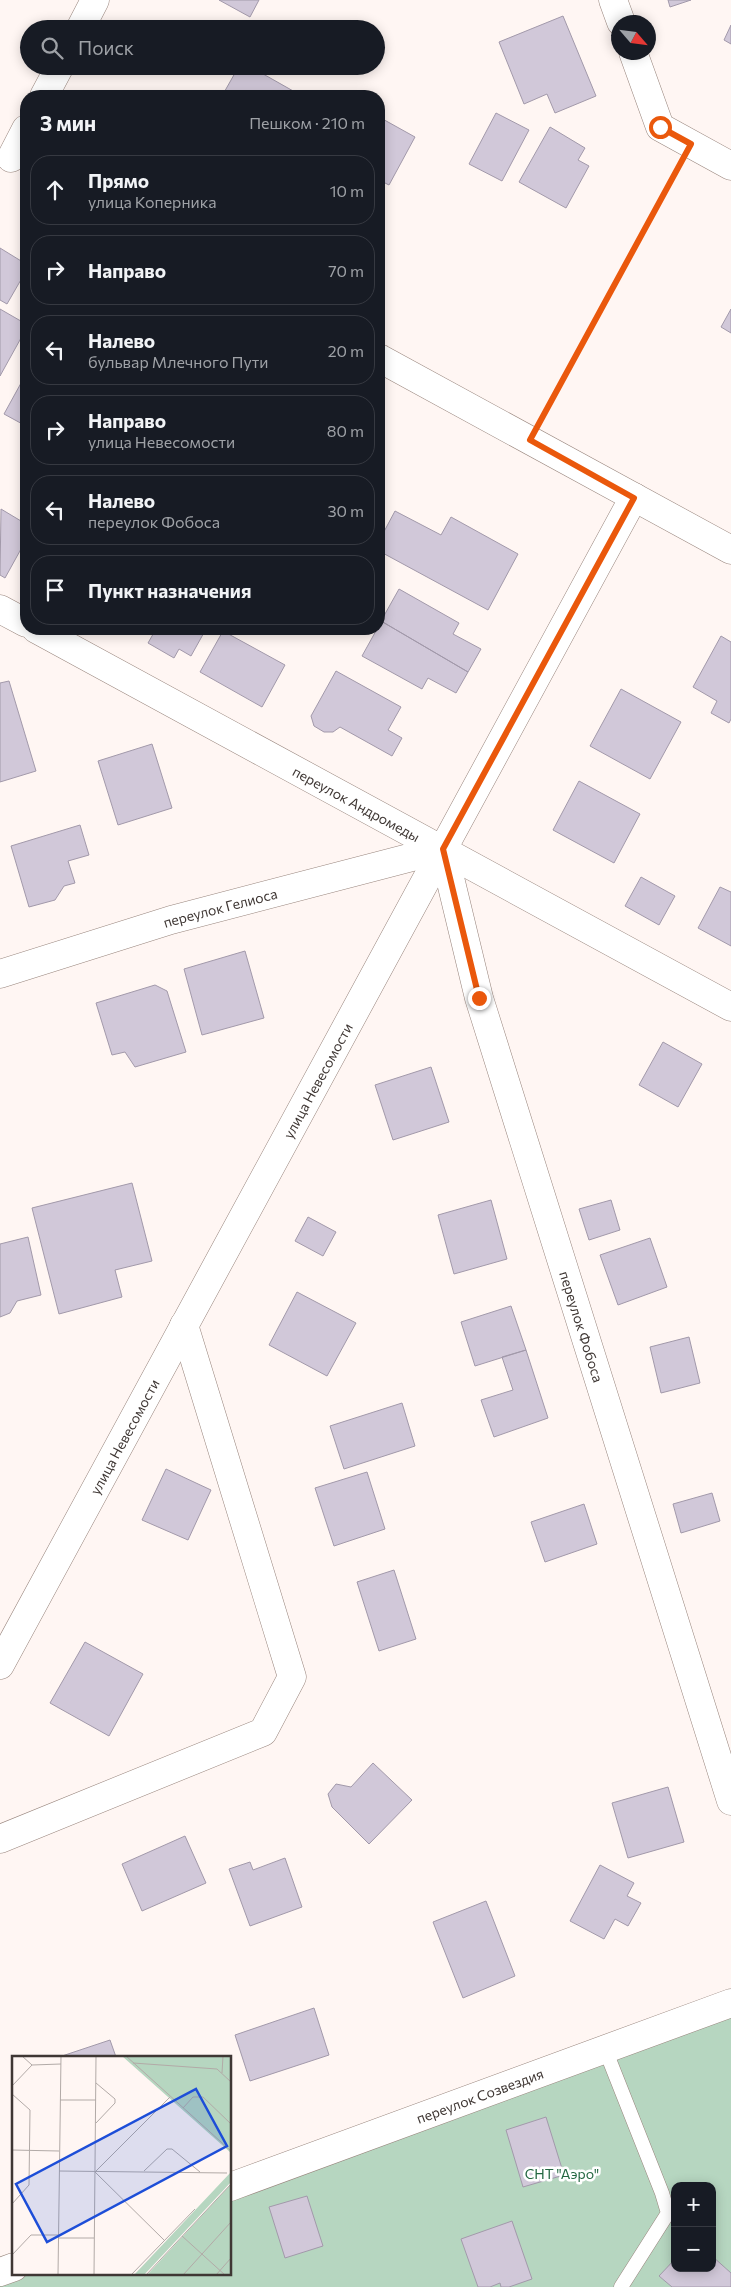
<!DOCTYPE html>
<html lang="ru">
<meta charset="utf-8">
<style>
:root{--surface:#171b24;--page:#20242c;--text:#f1f3f6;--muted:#9ea1a6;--line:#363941}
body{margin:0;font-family:Commissioner,sans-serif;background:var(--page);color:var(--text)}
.controls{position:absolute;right:15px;bottom:15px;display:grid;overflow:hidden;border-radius:10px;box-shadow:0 2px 12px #0003}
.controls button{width:45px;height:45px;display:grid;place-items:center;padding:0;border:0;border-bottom:1px solid var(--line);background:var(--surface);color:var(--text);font:25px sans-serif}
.compass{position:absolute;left:611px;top:15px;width:45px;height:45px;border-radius:50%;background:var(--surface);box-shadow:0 2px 12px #0003;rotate:118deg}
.stop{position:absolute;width:15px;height:15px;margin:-11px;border:4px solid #ea580c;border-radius:50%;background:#fff}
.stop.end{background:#ea580c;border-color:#fff;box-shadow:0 1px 5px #0008}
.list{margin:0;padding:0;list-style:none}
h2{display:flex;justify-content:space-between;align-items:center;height:65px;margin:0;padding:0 20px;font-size:21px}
h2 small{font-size:16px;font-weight:400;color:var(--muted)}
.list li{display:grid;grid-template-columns:32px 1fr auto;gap:15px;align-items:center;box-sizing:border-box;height:70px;margin:0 10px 10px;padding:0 10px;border:1px solid var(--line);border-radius:20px}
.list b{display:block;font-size:19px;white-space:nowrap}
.list p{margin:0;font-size:16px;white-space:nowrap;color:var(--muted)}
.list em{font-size:16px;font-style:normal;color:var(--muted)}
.icon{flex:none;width:28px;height:28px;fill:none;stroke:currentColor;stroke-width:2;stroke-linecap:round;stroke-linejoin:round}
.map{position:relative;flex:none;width:731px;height:2287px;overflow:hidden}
.search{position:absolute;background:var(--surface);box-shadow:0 2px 12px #0003;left:20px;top:20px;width:365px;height:55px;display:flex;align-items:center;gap:12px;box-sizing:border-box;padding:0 18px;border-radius:28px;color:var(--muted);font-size:19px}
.panel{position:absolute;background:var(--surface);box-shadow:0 2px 12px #0003;left:20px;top:90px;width:365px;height:545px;border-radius:20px}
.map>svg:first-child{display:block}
.green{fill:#b6d6c0;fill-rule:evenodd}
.building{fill:#d1c8d9;stroke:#a299aa}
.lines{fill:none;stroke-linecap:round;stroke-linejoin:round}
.service-casing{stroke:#98857d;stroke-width:15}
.minor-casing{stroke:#98857d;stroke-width:29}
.path{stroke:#b5aca9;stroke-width:3;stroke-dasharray:4 4;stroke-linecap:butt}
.service{stroke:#fff;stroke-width:14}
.minor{stroke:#fff;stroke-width:28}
.route{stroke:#ea580c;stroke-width:6}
.labels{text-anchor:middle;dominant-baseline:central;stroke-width:5;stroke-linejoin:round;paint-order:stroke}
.street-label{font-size:14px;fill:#3f3734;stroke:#fff}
.park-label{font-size:14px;fill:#236741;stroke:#fff}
.inset-road{fill:none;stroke:#b2aaa7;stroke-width:1}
.view{fill:#1d4ed8;fill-opacity:0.15;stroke:#1d4ed8;stroke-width:2.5}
.inset-edge{fill:none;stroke:#3f3734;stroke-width:2.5}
</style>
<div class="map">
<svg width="731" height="2287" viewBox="0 0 731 2287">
<rect width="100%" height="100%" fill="#fff6f3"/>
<path class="green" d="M731 1989V2287H0V2261L14 2273H230V2175ZM675 2186H712V2268H675Z"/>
<path class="building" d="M219 0H259L250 17Z
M668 0H691L670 7Z
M563 16 596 96 555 113 547 94 524 104 499 42Z
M731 25V44L724 40Z
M239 66H249L302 96H222Z
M496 113 529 130 502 181 469 164Z
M379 117 415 137 389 185 379 180Z
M550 127 585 148 578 160 589 166 566 208 519 182Z
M0 248 26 264V271L7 304 0 300Z
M0 309 26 324V329L0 376Z
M731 309V333L721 327Z
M26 374V426L4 414Z
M1 509 26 524V540L5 578 0 575Z
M395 511 441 535 451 517 518 554 488 610 379 551V541Z
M399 589 459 623 453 634 481 649 468 672 381 621Z
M381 621 468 672 456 693 428 678 422 689 362 656 377 629H379Z
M156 629H206L191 656 179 649 174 658 148 643Z
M223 631 285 665 262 707 200 672Z
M721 636 731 642V719L729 723 711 713 717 701 693 687Z
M336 671 401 707 388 730 402 738 392 756 340 727 333 732H324L314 726 311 716Z
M9 681 36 771 0 782V683Z
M621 689 681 722 650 779 590 746Z
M152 744 172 808 118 825 98 761Z
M579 781 640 814 614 863 553 830Z
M80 825 89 855 68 861 75 883 64 886 55 900 29 907 11 846Z
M641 877 675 896 659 925 625 906Z
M720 887 731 892V946L698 928Z
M245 951 264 1018 202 1035 184 969Z
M155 985 167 991 186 1052 135 1067 125 1052 112 1055 96 1003Z
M663 1042 702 1064 678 1107 639 1085Z
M431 1067 449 1122 393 1140 375 1085Z
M132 1183 152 1261 115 1270 122 1297 59 1314 32 1208Z
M491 1200 507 1259 454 1274 438 1215Z
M611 1200 620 1230 589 1240 579 1209Z
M308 1217 336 1232 323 1256 295 1241Z
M28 1237 41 1295 17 1301 10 1313 0 1317V1244Z
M650 1238 667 1287 618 1305 600 1255Z
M297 1292 356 1323 327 1376 269 1345Z
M511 1306 526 1350 475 1366 461 1322Z
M689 1337 700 1383 661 1393 650 1347Z
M526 1350 548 1418 494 1437 481 1400 513 1390 502 1357Z
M402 1403 415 1446 344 1469 330 1426Z
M166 1469 211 1490 188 1540 142 1520Z
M367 1472 385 1529 334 1546 315 1488Z
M712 1493 720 1521 681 1533 673 1504Z
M584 1504 597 1544 545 1562 531 1522Z
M394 1570 416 1639 379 1651 357 1582Z
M85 1642 143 1674 109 1736 50 1703Z
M373 1763 412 1800 369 1844 332 1807 328 1794 336 1784 351 1787Z
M668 1787 684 1842 628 1858 612 1803Z
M185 1836 206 1883 142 1911 122 1864Z
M285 1858 302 1907 250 1926 229 1869 250 1862 253 1870Z
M600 1865 634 1883 627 1896 641 1903 628 1926 615 1919 604 1939 570 1921Z
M486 1901 515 1976 463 1998 433 1922Z
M314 2008 329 2055 250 2081 235 2035Z
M110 2040 116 2057H59Z
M546 2117 564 2175 523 2187 506 2130Z
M307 2196 323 2246 285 2258 269 2207Z
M512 2221 532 2279 509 2287H501L500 2283 490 2287H478L461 2239Z
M712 2256 731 2273V2287H672L659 2276 675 2259V2268H712Z"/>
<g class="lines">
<defs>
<path id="service" d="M605 2049 662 2193 668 2213 621 2287"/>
<g id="minor">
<path d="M613 0 621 22"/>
<path d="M80 29 95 0"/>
<path d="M633 52 660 127 731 166"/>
<path d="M44 96 60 66"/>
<path d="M11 158 26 129"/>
<path d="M379 358 731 550"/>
<path d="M0 609 26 623"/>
<path id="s1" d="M36 629 731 1007"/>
<path id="s2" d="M0 974 171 920 443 849 479 998 731 1801"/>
<path id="s3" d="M0 1665 634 497"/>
<path d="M0 1839 263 1732 292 1677 184 1325"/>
<path id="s4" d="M230 2187 731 2003"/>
<path d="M0 2272 14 2267"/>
</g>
</defs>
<use href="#service" class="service-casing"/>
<use href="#minor" class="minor-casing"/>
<path class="path" d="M545 414 676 171"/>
<use href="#service" class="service"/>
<use href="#minor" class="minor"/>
</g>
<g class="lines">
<path class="route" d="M479 998 443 849 634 498 530 440 691 144 660 127"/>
</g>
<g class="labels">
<g class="street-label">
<text stroke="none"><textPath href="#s1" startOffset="365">переулок Андромеды</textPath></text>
<text stroke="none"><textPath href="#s2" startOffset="230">переулок Гелиоса</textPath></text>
<text stroke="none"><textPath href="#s3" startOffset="665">улица Невесомости</textPath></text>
<text stroke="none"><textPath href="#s2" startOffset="958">переулок Фобоса</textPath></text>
<text stroke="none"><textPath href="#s3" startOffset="260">улица Невесомости</textPath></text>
<text stroke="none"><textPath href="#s4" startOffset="266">переулок Созвездия</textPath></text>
</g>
<g class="park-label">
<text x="562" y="2173">СНТ "Аэро"</text>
</g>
</g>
<g transform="translate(12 2056)">
<rect width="219" height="219" fill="#fff6f3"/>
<path d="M110 0H219V97ZM219 116V126L132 219H122ZM219 128V219H135Z" fill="#b6d6c0"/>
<path class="inset-road" d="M10 0 20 9 49 8M114 0 219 95M121 7 205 13 219 26M210 17 211 0M0 30 20 9M0 38 18 54 17 129 0 148M48 44H84M171 52 181 41H191L219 68M84 67 103 47V43L84 27M0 94 47 95M47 115 215 117M132 115 155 93H160L188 116M170 180 213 219M46 182H82M153 185 83 116 158 41M0 199 19 179H47M46 219 49 0M82 219 84 0M119 219 183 153M134 219 219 128M171 219 219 166M204 219 219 202"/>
<path class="view" d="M184 33 215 90 35 186 4 128Z"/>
<rect width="219" height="219" class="inset-edge"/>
</g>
</svg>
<div class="controls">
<button>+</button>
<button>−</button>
</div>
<svg class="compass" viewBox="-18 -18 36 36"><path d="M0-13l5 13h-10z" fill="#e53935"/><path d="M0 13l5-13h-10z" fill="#9ea1a6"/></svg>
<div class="stop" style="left:660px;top:127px"></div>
<div class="stop end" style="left:479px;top:998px"></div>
<div class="search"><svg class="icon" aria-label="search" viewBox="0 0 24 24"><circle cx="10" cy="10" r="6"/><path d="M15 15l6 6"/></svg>Поиск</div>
<section class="panel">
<h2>3 мин<small>Пешком · 210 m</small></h2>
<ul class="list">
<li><svg class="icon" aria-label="ahead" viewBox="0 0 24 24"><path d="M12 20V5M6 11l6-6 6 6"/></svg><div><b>Прямо</b><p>улица Коперника</p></div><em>10 m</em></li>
<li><svg class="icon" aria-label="right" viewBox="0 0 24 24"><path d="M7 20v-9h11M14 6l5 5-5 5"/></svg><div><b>Направо</b></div><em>70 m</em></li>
<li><svg class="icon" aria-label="left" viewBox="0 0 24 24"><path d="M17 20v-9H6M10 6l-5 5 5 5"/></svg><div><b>Налево</b><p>бульвар Млечного Пути</p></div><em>20 m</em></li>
<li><svg class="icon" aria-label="right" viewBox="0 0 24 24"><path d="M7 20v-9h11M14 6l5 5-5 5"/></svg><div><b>Направо</b><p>улица Невесомости</p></div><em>80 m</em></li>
<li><svg class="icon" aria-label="left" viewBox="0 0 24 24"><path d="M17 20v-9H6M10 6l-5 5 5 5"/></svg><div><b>Налево</b><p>переулок Фобоса</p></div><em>30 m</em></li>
<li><svg class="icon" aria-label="arrive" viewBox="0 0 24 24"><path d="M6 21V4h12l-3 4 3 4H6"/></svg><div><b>Пункт назначения</b></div></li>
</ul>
</section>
</div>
